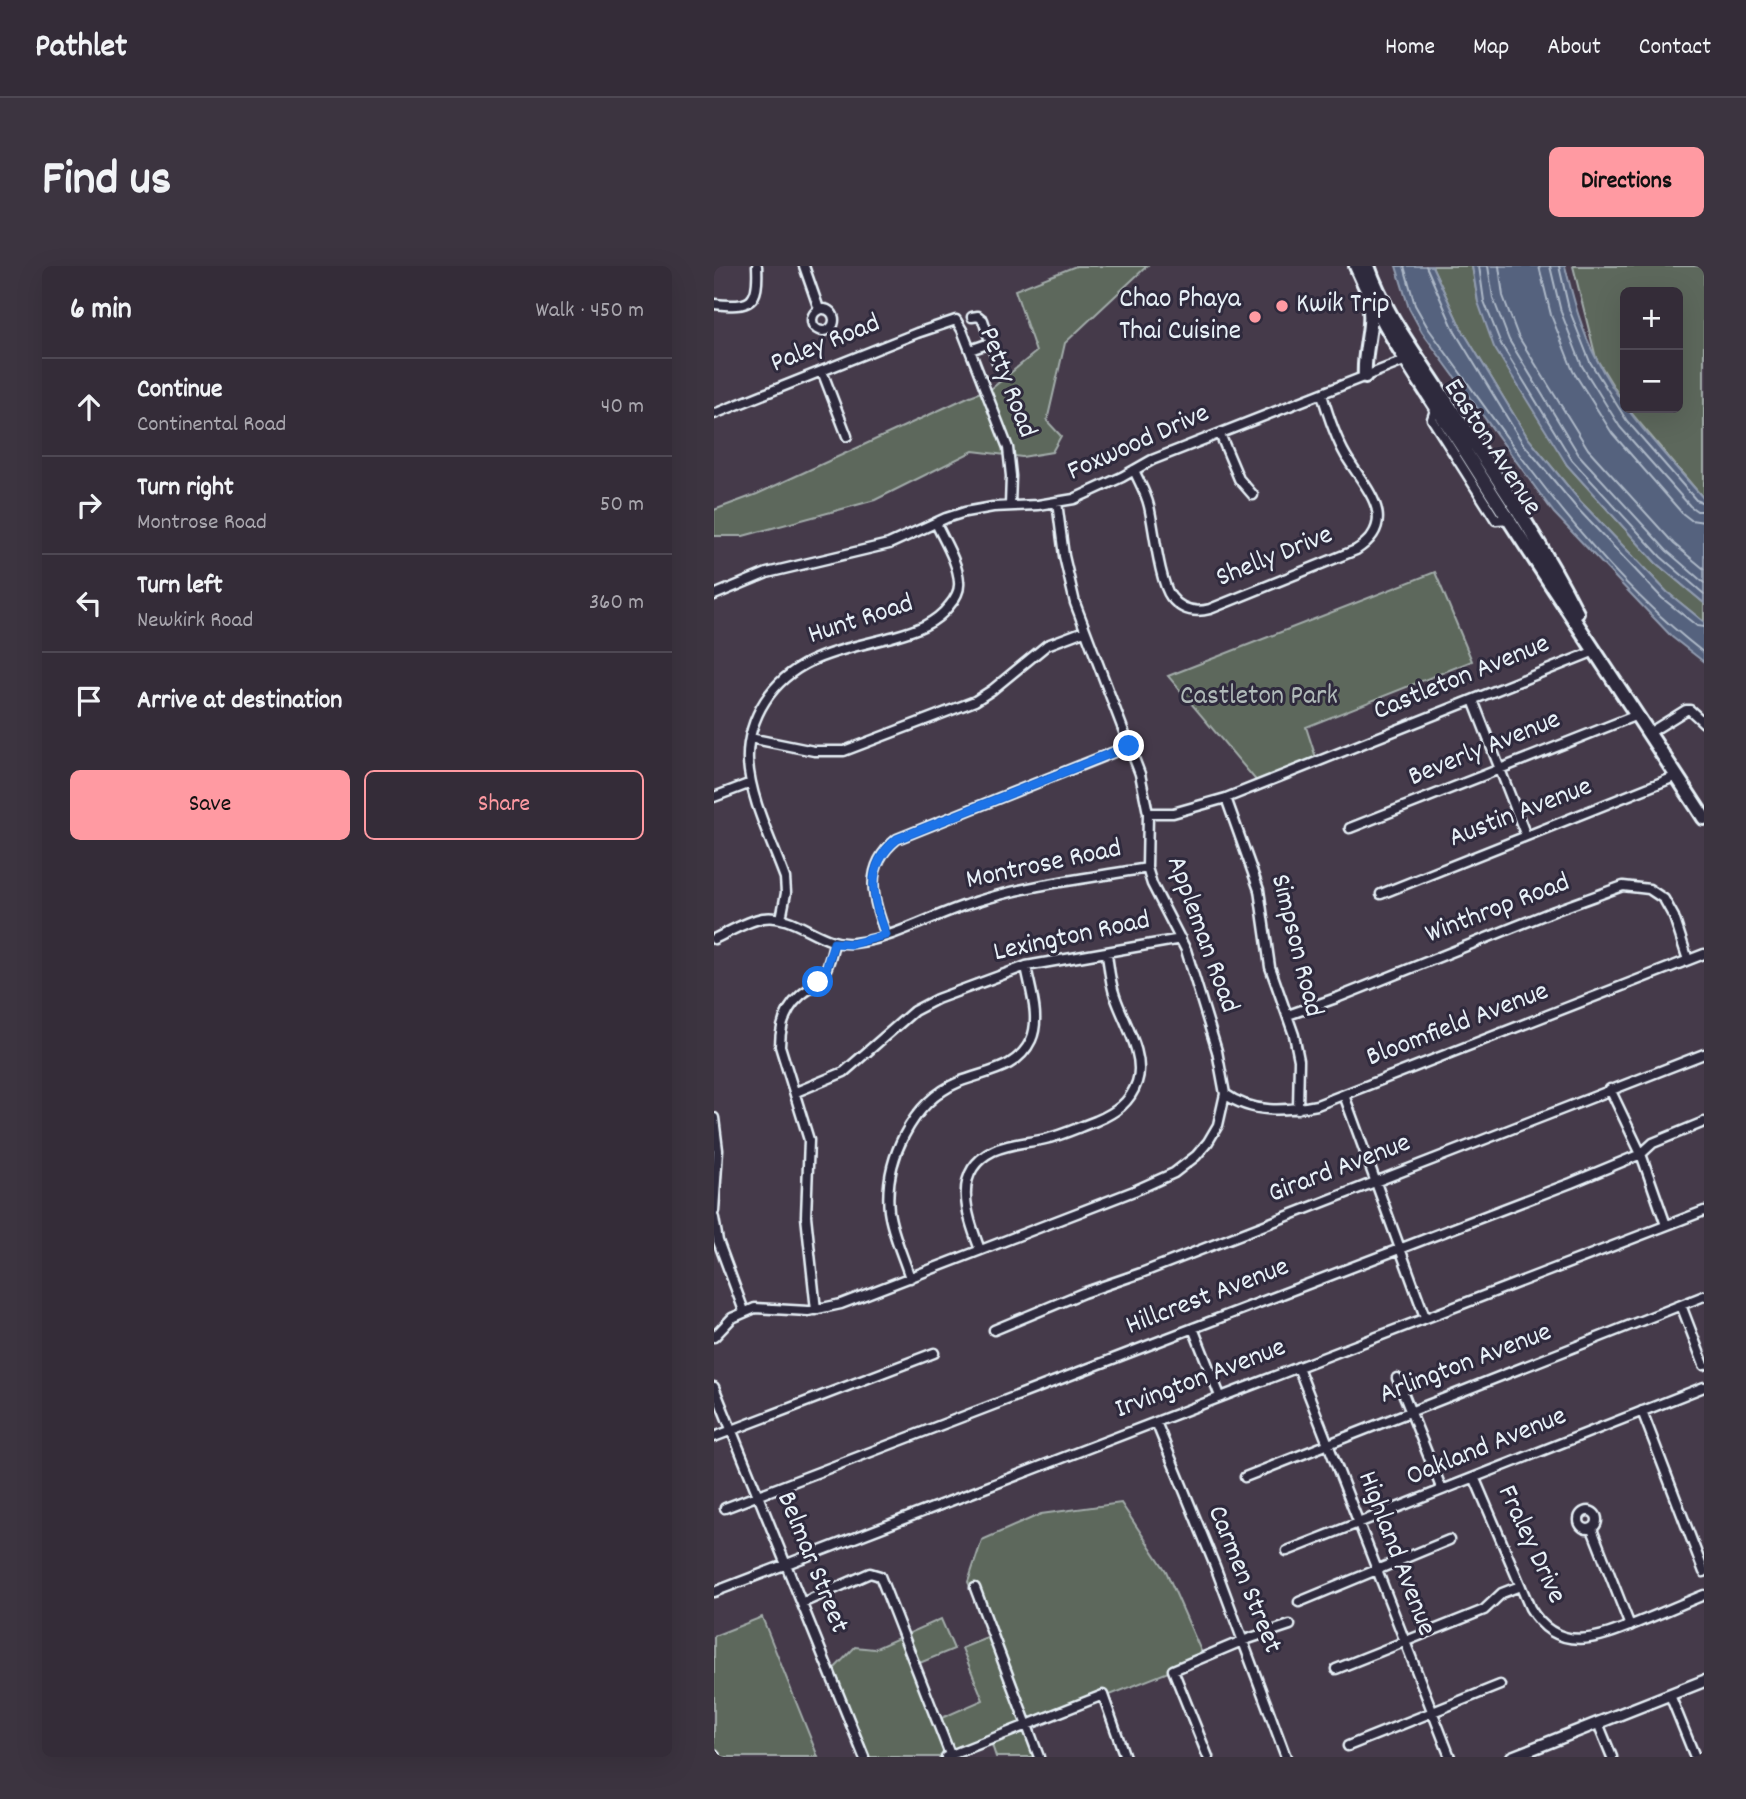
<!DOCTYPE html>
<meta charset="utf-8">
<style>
:root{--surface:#342c38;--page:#3c3440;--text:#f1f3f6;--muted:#a9a7ae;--line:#4e4853;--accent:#ff9aa2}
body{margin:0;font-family:Dekko,sans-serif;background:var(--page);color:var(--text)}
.controls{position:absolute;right:21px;top:21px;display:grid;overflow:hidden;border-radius:10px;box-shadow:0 7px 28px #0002}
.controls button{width:63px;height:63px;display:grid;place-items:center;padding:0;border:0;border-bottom:2px solid var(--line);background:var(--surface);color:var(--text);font:35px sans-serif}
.stop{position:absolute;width:21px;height:21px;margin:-16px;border:5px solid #1a73e8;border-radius:50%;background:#fff}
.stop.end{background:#1a73e8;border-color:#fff;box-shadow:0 2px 7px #0008}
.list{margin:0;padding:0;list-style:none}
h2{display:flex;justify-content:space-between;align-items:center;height:91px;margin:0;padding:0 28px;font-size:30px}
h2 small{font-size:23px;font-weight:400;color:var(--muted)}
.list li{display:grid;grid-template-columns:46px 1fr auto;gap:21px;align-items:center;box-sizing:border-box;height:98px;padding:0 28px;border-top:2px solid var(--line)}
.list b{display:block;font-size:26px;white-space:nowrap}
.list p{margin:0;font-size:23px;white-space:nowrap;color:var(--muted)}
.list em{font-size:23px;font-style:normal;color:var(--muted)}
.actions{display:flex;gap:14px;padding:21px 28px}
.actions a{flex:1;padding:16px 0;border:2px solid var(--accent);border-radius:10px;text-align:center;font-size:24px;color:var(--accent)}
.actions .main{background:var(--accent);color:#111}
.icon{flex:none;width:38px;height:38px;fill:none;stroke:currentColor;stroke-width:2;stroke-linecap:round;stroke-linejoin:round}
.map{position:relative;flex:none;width:990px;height:1491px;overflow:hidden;border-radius:10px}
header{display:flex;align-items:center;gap:42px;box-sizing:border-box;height:98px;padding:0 35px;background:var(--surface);border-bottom:2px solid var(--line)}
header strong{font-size:33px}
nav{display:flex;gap:38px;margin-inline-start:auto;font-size:24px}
.intro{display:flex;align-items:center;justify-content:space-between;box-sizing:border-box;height:168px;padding:0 42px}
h1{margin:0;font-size:49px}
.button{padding:18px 32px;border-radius:10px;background:var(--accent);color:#111;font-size:24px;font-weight:700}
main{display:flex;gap:42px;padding:0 42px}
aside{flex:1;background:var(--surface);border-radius:10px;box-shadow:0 7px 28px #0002}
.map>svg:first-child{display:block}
.green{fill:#5d675b;stroke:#a2acaa;stroke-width:2}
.water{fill:#55627e;stroke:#909baf;stroke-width:2}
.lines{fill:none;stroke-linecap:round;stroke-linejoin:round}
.shore{stroke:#adb8c7;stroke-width:2}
.minor-casing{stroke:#e8f1f8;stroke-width:13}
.tertiary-casing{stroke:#e8f1f8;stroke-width:15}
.primary-casing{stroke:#e8f1f8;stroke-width:18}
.minor{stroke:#2f2a3d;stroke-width:8}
.tertiary{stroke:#2f2a3d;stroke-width:10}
.primary{stroke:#2f2a3d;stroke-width:12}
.route{stroke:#1a73e8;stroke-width:9}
.poi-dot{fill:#ff9aa2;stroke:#2f2a3d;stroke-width:2.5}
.labels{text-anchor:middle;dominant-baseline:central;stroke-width:6;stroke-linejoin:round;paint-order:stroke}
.poi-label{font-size:28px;fill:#e8f1f8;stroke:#2f2a3d;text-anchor:end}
.street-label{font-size:28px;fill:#e8f1f8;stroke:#2f2a3d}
.park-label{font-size:28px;fill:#b0bab9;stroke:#2f2a3d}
</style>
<header>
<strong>Pathlet</strong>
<nav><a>Home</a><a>Map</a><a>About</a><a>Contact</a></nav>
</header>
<div class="intro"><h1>Find us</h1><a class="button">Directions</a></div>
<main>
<aside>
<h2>6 min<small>Walk · 450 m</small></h2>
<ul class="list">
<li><svg class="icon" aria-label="ahead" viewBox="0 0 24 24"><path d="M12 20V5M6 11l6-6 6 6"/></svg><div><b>Continue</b><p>Continental Road</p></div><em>40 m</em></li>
<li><svg class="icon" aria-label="right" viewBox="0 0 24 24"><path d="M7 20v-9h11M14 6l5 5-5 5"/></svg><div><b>Turn right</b><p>Montrose Road</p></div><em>50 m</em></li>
<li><svg class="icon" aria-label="left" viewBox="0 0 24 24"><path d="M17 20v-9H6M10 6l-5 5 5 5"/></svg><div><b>Turn left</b><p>Newkirk Road</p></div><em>360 m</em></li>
<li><svg class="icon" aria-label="arrive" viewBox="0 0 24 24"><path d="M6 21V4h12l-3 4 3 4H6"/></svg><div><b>Arrive at destination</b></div></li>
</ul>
<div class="actions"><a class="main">Save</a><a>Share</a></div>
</aside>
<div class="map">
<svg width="990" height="1491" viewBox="0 0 990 1491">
<rect width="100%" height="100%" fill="#453a4a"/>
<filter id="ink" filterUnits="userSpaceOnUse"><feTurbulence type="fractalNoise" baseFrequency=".0143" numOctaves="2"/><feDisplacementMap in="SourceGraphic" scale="14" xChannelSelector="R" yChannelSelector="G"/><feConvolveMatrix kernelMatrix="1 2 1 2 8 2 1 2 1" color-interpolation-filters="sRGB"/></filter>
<g filter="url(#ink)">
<path class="green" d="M362 0H433L351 77 333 155 347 170 338 186 308 191 259 185 161 234 29 270H0V244L43 228 256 130 278 122 322 86 301 24Z
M718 0H758L764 36 853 199 942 297 990 337V356L953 326 866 235 814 172 747 62Z
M859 0H990V233L913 142H964V26H911V139L882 92Z
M721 306 758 395 592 461 603 495 545 518 454 410Z
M407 1237 452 1305 490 1392 317 1460 328 1491H282L277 1476 240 1491H148L115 1408 141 1381 160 1383 227 1353 240 1383 198 1400 221 1455 269 1434 248 1382 278 1370 254 1316 268 1274 327 1248Z
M48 1351 104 1491H0V1370Z"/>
<path class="water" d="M682 0H718L747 62 814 172 866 235 953 326 990 356V396L958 371 840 247 708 66 695 42Z
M758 0H851C859 31 867 64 882 92 908 145 951 188 990 233V337L942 297 853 199 780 81 764 36Z"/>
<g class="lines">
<path class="shore" d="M690 0 701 39 714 62C798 177 876 299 990 387
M712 0 741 66 808 176 861 240 948 332 983 360 990 361
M765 0 770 35 787 78 858 194 947 291 990 328
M774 0 779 32 795 74 865 189 953 285 990 317
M785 0 789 30 804 70 874 183 960 278 990 303
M825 0 837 49 859 105 898 167 968 247 977 254 990 256
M836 0 847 46 868 100 906 161 976 240 983 245H990
M845 0 855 43 876 96 913 155 982 234 990 237"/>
<defs>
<path id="minor" d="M90 0 105 43
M0 38C37 42 45 38 43 0
M98 54a11 11 0 1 1 22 0a11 11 0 1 1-22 0Z
M258 51 264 50 269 54 283 96
M256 84 276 77
M108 105 133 170
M722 141 718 153 782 254 797 253
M0 148 203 67 242 54 248 64 294 182 297 210 296 240
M506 168 525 213 539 229
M420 204C425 216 432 227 435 240 440 261 445 315 457 331 467 344 481 347 496 343L642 284C688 255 650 221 632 190 621 171 614 149 608 128
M0 329 53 307 175 278 232 252 251 246 279 241 324 239 360 233 408 211 438 194 695 93
M759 434 812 570
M935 467 972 444H976L990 457
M36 472 100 485H130L261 435 278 424 333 379 370 365
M0 531 37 517
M512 532 545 624 556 701 580 769 585 794 584 843
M434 547H459L512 532 881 385
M636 562 923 449
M667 628 963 510
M67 653 72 627 71 612C58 576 36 533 34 495 33 474 40 452 51 435 81 388 132 384 181 370 202 364 221 358 235 340 241 333 246 325 245 316 244 296 230 275 222 257
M172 669C159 633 148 601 183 573L415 480
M0 673C15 666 33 655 49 652 82 647 106 681 140 677 183 672 220 648 261 636 316 618 376 612 433 602
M574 749 625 731 840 645 909 620 935 623 950 633 960 651 974 694
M896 823 927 888 952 959
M82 826 130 806 200 745 223 733 312 700 467 673
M511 828C538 848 572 845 603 839L990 688
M630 829 711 1051
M0 852 4 884 0 945
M0 952 4 975 30 1045
M266 984C254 951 236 906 279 885 295 877 314 877 331 873 349 869 365 861 382 855 401 847 416 837 423 816 432 789 409 755 401 730 396 716 395 702 393 688
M196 1012C189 990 178 967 175 945 170 895 197 836 245 816 272 805 303 804 317 774 327 752 316 723 312 700
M967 1039 990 1099
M102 1044 92 950 95 874 66 780C66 761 71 743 86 730 91 725 98 722 103 717 113 707 117 690 120 677
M479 1062 506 1130
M280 1064 369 1027 427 1007 990 788
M0 1071 18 1052 41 1042 94 1045 127 1038 420 925 460 907 482 890 494 876 504 859 511 828 503 785 472 684 438 618 433 602 434 547 426 508 361 337 350 290 343 236
M584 1101 736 1491
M683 1112 728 1224
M0 1121 150 1491
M928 1145 990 1306
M442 1156 501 1300 572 1491
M0 1171 220 1087
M531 1211 990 1030
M761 1213 816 1342C845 1391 888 1371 930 1354 950 1346 970 1337 990 1329
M11 1242 857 917 927 888 939 877 990 856
M865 1254a9 9 0 1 1 18 0a9 9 0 1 1-18 0Z
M878 1263 916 1360
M573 1285 990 1121
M261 1322 325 1491
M0 1326 990 945
M585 1336 735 1274
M88 1337 156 1307 166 1310 237 1491
M622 1403 770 1344 788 1327 806 1320
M956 1429 981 1491
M884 1457 898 1491
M634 1480 786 1419
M0 1488 1 1491
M232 1491 389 1429 411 1491
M494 1491 459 1404 528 1375 576 1359"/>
<path id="tertiary" d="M798 1491 990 1415"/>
<path id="primary" d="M642 0C672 70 717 132 758 196 834 316 913 433 990 552
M654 0C670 47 702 88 728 129 775 200 825 271 863 347
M651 110C649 85 660 61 655 36"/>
</defs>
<use href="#minor" class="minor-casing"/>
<use href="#tertiary" class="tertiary-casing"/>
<use href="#primary" class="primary-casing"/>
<use href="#minor" class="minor"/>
<use href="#tertiary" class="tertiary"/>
<use href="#primary" class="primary"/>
</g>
</g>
<g class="lines" filter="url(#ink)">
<path class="route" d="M104 716 112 703 120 677 138 678 172 669C159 633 149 601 183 573L415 480"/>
</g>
<g class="poi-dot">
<circle cx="568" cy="40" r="7"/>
<circle cx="541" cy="51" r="7"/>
</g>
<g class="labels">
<g class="poi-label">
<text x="527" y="35">Chao Phaya<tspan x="527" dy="32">Thai Cuisine</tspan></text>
<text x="582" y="40" text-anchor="start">Kwik Trip</text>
</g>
<g class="street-label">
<text transform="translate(112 79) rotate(-22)">Paley Road</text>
<text transform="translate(292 117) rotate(69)">Petty Road</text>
<text transform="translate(425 178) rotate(-24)">Foxwood Drive</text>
<text transform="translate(777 182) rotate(57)">Easton Avenue</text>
<text transform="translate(561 292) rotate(-22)">Shelly Drive</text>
<text transform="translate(147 355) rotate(-18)">Hunt Road</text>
<text transform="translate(748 413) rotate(-22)">Castleton Avenue</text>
<text transform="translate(771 484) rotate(-22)">Beverly Avenue</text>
<text transform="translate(807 548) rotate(-21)">Austin Avenue</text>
<text transform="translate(330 600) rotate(-12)">Montrose Road</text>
<text transform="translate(784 644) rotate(-21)">Winthrop Road</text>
<text transform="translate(487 669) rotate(70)">Appleman Road</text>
<text transform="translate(358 672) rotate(-12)">Lexington Road</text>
<text transform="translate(581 680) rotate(76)">Simpson Road</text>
<text transform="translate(744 760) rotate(-21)">Bloomfield Avenue</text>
<text transform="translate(626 904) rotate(-21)">Girard Avenue</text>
<text transform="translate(494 1032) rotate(-21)">Hillcrest Avenue</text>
<text transform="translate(752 1099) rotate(-21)">Arlington Avenue</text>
<text transform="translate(487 1114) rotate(-21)">Irvington Avenue</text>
<text transform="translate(773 1182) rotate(-22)">Oakland Avenue</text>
<text transform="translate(816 1279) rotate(65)">Fraley Drive</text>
<text transform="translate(681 1288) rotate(69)">Highland Avenue</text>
<text transform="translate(97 1297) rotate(68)">Belmar Street</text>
<text transform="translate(529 1314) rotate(68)">Carmen Street</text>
</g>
<g class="park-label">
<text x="545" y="432">Castleton Park</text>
</g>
</g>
</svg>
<div class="controls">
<button>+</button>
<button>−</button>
</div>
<div class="stop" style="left:104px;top:716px"></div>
<div class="stop end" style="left:415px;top:480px"></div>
</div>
</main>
